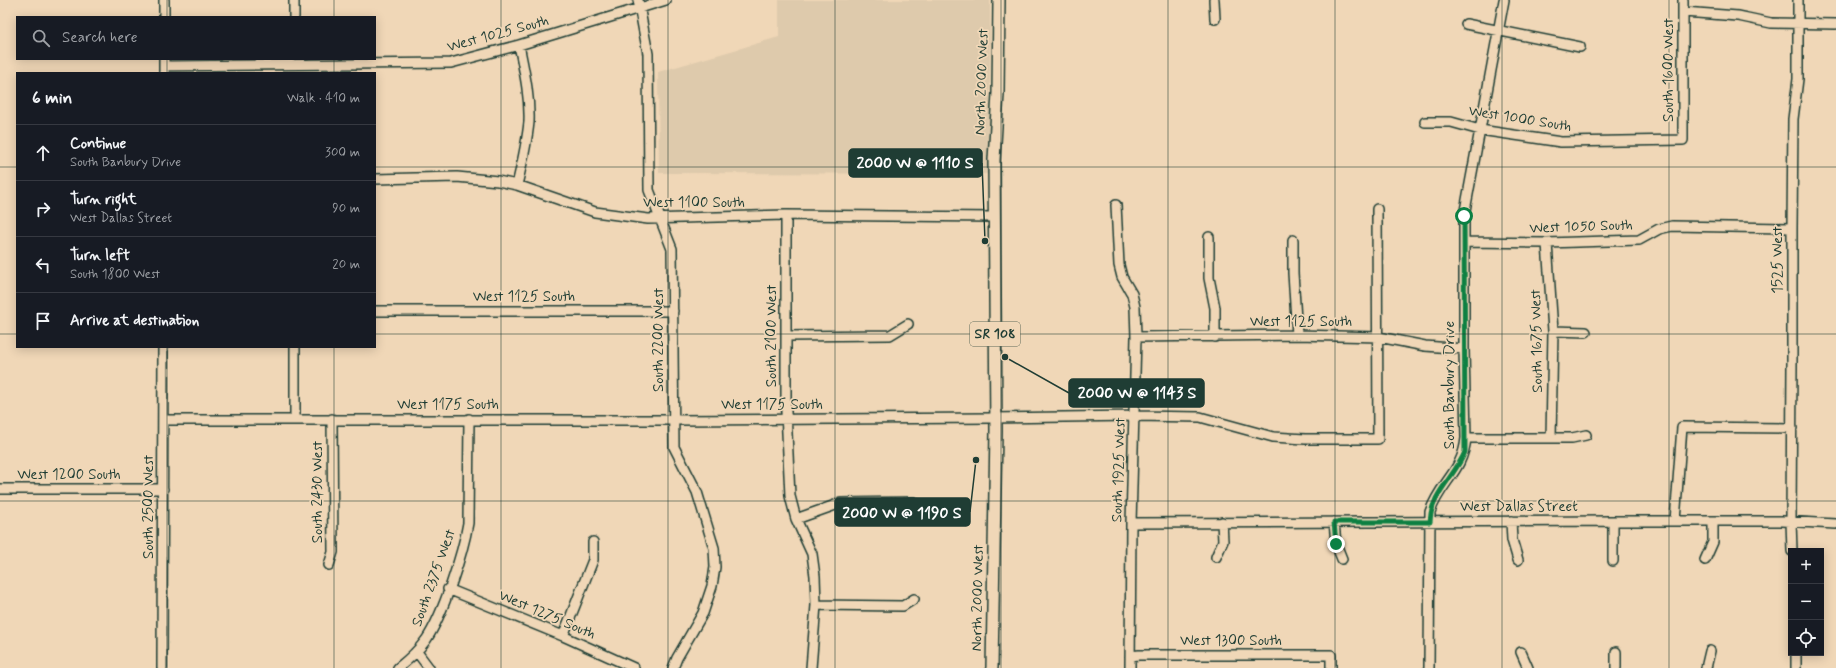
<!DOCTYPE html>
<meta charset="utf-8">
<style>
:root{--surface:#171b24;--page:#242831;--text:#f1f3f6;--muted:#9ea1a6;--line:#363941}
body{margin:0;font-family:Mynerve,sans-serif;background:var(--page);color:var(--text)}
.controls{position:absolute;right:12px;bottom:12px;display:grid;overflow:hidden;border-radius:0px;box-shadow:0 2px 10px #0003}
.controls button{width:36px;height:36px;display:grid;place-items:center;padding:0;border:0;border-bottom:1px solid var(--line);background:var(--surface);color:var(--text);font:20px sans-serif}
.stop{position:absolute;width:12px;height:12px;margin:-9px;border:3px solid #0b8043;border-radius:50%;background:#fff}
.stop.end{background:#0b8043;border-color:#fff;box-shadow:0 1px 4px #0008}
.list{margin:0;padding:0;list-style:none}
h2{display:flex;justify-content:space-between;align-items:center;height:52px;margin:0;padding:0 16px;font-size:17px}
h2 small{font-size:13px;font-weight:400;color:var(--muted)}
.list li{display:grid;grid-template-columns:26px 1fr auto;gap:12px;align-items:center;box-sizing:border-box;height:56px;padding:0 16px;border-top:1px solid var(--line)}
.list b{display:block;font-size:15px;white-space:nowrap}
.list p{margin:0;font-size:13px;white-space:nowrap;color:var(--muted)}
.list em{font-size:13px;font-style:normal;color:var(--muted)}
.icon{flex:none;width:22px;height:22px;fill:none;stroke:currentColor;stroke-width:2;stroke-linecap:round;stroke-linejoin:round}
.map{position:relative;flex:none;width:1836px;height:668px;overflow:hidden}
.search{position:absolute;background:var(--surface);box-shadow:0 2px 10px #0003;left:16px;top:16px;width:360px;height:44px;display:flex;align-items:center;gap:10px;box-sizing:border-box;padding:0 14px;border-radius:0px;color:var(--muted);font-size:15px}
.panel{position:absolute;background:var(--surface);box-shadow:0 2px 10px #0003;left:16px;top:72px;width:360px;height:276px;border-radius:0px}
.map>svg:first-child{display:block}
.built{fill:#decaac}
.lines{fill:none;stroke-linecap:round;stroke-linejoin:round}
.minor-casing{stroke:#1f3d34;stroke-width:12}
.major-casing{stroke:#1f3d34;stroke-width:14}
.minor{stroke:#f0d7b7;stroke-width:9}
.major{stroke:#f0d7b7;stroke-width:11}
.route{stroke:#0b8043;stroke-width:5}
.grid{fill:none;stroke:#1f3d34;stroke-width:1;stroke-opacity:0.55}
.labels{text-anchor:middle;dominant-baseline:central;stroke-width:3.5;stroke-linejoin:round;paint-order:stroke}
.shield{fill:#f0d7b7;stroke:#5e6b5b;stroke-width:1}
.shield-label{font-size:14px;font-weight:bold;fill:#1f3d34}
.street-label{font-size:15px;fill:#1f3d34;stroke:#f0d7b7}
.leader{fill:none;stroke:#1f3d34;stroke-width:1.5}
.callout-dot{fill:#1f3d34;stroke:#f0d7b7;stroke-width:1.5}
.callout{fill:#1f3d34;stroke:#1f3d34;stroke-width:1.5}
.callout-label{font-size:16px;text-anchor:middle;font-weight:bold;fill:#fff}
</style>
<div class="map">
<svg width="1836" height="668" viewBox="0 0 1836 668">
<rect width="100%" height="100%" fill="#f0d7b7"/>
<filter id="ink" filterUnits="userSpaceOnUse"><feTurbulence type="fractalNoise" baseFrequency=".025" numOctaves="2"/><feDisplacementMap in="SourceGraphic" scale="8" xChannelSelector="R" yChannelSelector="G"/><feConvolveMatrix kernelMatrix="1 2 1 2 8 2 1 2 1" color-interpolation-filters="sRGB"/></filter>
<g filter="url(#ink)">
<path class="built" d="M779 0H990V174L659 173 658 72 779 37Z"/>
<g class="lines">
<defs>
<path id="minor" d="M294 0V17
M638 0 648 54 649 190 672 249 674 447 697 492 714 548 715 567 712 586 703 613 677 658 673 668
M1214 0 1215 19
M1683 12 1738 16 1771 23 1836 24
M164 17V0
M1466 24 1580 47
M164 66 451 63 519 45 666 0
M164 73V59
M1425 122H1451L1480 130 1561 142 1683 140V0
M375 179 457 177 498 181 517 185 595 212 648 219 786 215 994 217
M517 185C522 164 527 143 529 122 530 96 524 70 519 45
M1116 205 1119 265 1122 277 1132 294 1135 307 1136 337 1131 523 1130 668
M786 215V412L790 496 796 519 812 554 815 576 816 605 811 668
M1209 237V278L1215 308V337
M1293 240V273L1297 335
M1465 242 1547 243 1639 240 1659 229 1672 226 1792 228
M1547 243 1553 331 1551 438
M375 311H673
M1553 331 1586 332
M786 336 890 335 908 324
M1136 337 1297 335 1379 337 1425 346 1464 349
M163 420H673L995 418 1135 416 1200 417 1273 437 1305 439H1378L1377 209
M295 420V347
M1466 438H1572L1586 435
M0 489H163
M796 519 841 503 914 502
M1511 521 1512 540 1518 560
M1613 521V561
M1675 521 1682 427 1792 428
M1334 522 1336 544 1342 559
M1131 523 1613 521H1782L1836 524
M1792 551 1791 521 1792 363V228L1793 119 1798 79V0
M1216 557 1223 541 1222 522
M1705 560 1713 542V521
M329 565 333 552 332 419
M448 589 563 636 634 668
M816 605 903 606 914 599
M563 636 593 560V542
M417 652 429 668
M1521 652 1528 668
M1130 656 1139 655H1331V668
M162 668 163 347
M398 668C408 660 418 651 426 640 443 615 463 553 468 523L469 419
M1429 668 1430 512C1440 482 1463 472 1466 438L1464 349V216L1504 0
M1616 668V652
M1706 668 1710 651
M1796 668V653"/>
<path id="major" d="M992 668 996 431 994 160 998 93 999 0"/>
</defs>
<use href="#minor" class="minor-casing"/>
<use href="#major" class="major-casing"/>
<use href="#minor" class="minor"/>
<use href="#major" class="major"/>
</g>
</g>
<g class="lines" filter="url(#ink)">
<path class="route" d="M1336 544 1334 522H1430C1431 493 1454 478 1465 452L1464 216"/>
</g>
<path class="grid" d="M167 0V17M334 0V17M501 0V668M668 0V668M835 0V668M1001 0V668M1168 0V668M1335 0V668M1502 0V668M1669 0V668M167 59V73M334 59V73M0 167H17M375 167H1836M0 334H17M375 334H1836M167 347V668M334 347V668M0 501H1836"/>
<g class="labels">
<rect class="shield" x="970" y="322" width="50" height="24" rx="3"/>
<g class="shield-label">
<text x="995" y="334">SR 108</text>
</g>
<g class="street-label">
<text transform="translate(498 34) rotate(-15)">West 1025 South</text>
<text transform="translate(1669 70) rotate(-90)">South 1600 West</text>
<text transform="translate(982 82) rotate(-88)">North 2000 West</text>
<text transform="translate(1520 119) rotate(9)">West 1000 South</text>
<text x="694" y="203">West 1100 South</text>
<text transform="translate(1581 227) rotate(-2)">West 1050 South</text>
<text transform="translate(1778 260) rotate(-90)">1525 West</text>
<text x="524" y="297">West 1125 South</text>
<text x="1301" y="322">West 1125 South</text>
<text transform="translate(772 336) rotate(-90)">South 2100 West</text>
<text transform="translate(659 340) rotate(-90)">South 2200 West</text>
<text transform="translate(1537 341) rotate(-91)">South 1675 West</text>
<text transform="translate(1450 385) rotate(-90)">South Banbury Drive</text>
<text x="448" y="405">West 1175 South</text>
<text x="772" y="405">West 1175 South</text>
<text transform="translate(1119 470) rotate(-88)">South 1925 West</text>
<text x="69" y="475">West 1200 South</text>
<text transform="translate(318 492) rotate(-90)">South 2430 West</text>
<text transform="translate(149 507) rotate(-90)">South 2500 West</text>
<text x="1519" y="507">West Dallas Street</text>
<text transform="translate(434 578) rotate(-70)">South 2375 West</text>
<text transform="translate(978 598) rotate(-89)">North 2000 West</text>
<text transform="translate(547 615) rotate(23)">West 1275 South</text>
<text x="1231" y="641">West 1300 South</text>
</g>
</g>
<path class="leader" d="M985 241L982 163M1005 357L1069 393M976 460L970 512"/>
<g class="callout-dot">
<circle cx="985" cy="241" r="4"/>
<circle cx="1005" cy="357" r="4"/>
<circle cx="976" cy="460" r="4"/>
</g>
<g class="callout">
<rect x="849" y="149" width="133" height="28" rx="4"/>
<rect x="1069" y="379" width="135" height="28" rx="4"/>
<rect x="835" y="498" width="135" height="28" rx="4"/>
</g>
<g class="callout-label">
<text x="915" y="168">2000 W @ 1110 S</text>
<text x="1137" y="398">2000 W @ 1143 S</text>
<text x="902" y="518">2000 W @ 1190 S</text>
</g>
</svg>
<div class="controls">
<button>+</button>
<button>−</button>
<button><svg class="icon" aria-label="locate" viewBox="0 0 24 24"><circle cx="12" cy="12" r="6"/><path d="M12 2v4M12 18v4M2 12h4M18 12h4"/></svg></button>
</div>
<div class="stop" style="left:1464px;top:216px"></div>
<div class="stop end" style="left:1336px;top:544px"></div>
<div class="search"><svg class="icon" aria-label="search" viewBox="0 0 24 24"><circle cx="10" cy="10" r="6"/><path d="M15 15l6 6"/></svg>Search here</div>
<section class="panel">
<h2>6 min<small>Walk · 410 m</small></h2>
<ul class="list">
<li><svg class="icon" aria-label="ahead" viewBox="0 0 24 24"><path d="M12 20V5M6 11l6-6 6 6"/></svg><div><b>Continue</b><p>South Banbury Drive</p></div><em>300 m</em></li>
<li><svg class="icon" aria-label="right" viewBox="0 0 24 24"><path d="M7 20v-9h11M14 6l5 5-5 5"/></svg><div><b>Turn right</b><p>West Dallas Street</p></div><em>90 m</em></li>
<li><svg class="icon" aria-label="left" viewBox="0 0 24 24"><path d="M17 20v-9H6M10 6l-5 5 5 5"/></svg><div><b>Turn left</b><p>South 1800 West</p></div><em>20 m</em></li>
<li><svg class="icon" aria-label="arrive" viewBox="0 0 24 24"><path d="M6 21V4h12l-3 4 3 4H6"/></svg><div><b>Arrive at destination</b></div></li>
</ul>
</section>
</div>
